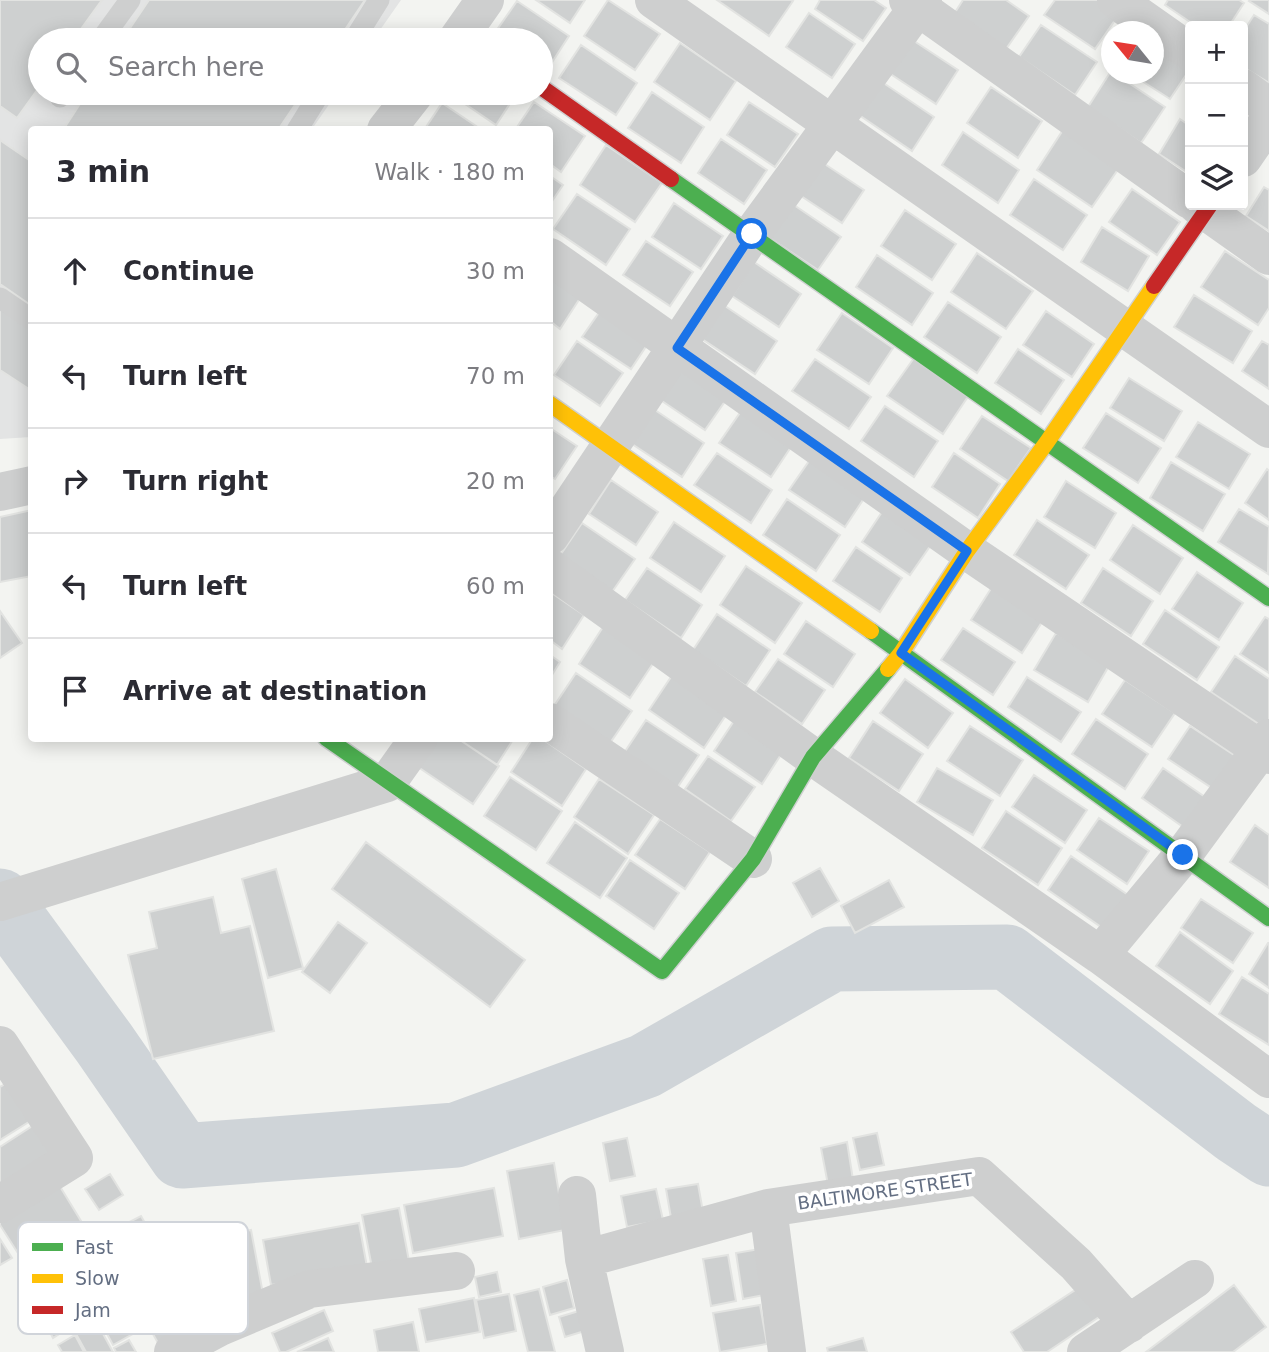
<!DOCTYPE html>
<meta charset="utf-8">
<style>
:root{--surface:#fff;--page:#f7f7f7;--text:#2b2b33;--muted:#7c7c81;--line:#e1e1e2}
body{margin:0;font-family:"DejaVu Sans",sans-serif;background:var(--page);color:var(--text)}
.controls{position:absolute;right:21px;top:21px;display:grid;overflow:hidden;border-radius:7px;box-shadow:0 4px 18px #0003}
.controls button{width:63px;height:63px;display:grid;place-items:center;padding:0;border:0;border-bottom:2px solid var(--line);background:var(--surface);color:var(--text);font:35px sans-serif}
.compass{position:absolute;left:1101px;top:21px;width:63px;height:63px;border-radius:50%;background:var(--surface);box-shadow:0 4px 18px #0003;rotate:300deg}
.stop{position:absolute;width:21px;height:21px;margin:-16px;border:5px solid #1a73e8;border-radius:50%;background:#fff}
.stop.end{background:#1a73e8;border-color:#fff;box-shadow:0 2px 7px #0008}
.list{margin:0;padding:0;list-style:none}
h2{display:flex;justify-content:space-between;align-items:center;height:91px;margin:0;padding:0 28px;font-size:30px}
h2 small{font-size:23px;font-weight:400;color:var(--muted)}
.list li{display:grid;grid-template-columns:46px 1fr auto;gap:21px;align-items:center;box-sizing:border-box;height:105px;padding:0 28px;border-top:2px solid var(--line)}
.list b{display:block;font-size:26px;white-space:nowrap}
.list em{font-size:23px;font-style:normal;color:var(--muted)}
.icon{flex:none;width:38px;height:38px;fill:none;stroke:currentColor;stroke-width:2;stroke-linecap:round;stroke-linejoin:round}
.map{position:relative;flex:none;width:1269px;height:1352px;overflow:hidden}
.search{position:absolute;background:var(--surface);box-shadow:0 4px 18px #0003;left:28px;top:28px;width:525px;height:77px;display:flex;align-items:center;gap:18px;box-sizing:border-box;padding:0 24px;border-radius:38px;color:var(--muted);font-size:26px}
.panel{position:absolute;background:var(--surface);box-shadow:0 4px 18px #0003;left:28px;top:126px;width:525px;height:616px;border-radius:7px}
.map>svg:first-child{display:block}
.built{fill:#e3e4e4}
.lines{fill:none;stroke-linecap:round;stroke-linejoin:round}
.river{stroke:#cfd4d8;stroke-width:65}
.building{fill:#ced0d0;stroke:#e2e3e1;stroke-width:2}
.fast-casing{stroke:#cfd1d1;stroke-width:19}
.slow-casing{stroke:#cfd1d1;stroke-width:19}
.jam-casing{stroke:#cfd1d1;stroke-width:19}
.lane{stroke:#cecfcf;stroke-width:21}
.street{stroke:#cecfcf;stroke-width:38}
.fast{stroke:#4caf50;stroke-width:16}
.slow{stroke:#ffc107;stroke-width:16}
.jam{stroke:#c62828;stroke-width:16}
.route{stroke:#1a73e8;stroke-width:9}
.labels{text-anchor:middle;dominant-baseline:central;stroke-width:7;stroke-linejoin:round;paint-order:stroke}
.street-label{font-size:18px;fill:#636e82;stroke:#fff}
.key{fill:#fff;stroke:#d0d4da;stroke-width:2}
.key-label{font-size:19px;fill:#636e82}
</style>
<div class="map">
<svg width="1269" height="1352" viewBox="0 0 1269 1352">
<rect width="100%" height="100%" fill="#f3f4f1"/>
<path class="built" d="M0 0H401L373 40H40V93H337L312 129 32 130 31 437 0 439Z"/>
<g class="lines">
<path class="river" d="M0 901 104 1043 182 1156 456 1135 645 1066 832 959 1007 957 1236 1132 1269 1154"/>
</g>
<path class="building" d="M0 0H102L73 40H40V86L17 118 0 106Z
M149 0H365L338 40H122Z
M536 0H585L570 23Z
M608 0 660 34 635 70 584 36Z
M717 0H791L793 1 769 36Z
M820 0H874L886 8 863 41 815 9Z
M963 0H1006L1029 16 1006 49 954 14Z
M1055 0H1100L1120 13 1095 49 1044 15Z
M1168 0H1239L1244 3 1229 26H1196L1165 5Z
M1269 0V14L1249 1 1250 0Z
M517 1 569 36 547 70 541 66V40H503L494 34Z
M809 13 855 44 832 78 786 47Z
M1254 15 1269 24V83L1243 67V32Z
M1041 25 1097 62 1075 95 1019 57Z
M1154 32 1190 69 1170 99 1131 74H1154Z
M911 39 958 70 936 104 889 73Z
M680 43 736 81 710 120 654 82Z
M581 45 637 83 616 115 559 78Z
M1111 71 1112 74H1115L1165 107 1141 143 1088 107Z
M882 82 934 117 912 151 859 115Z
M991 87 1042 121 1018 158 967 123Z
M652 92 704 127 681 163 628 128Z
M87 93H303L278 130H63Z
M449 93H517L496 125Z
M534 102 585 136 561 172 550 164V130H515Z
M749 102 798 134 775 167 727 135Z
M442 103 482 130H424Z
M1180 119 1190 126V174L1159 154Z
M1063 130 1119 168 1092 207 1037 170Z
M963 132 1019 170 998 203 942 165Z
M721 139 767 170 744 204 698 173Z
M0 140 32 162V306L0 284Z
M606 145 662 183 635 222 580 185Z
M817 159 864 190 842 223 795 192Z
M550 176 563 185 550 204Z
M1034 179 1087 215 1063 250 1010 215Z
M1264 187 1269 190V231L1246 216Z
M1132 189 1180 222 1157 255 1109 222Z
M577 194 630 229 606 265 553 229Z
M788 201 841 237 818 270 765 235Z
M674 203 723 236 701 269 652 237Z
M905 210 956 244 932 280 881 246Z
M1102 227 1149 256 1128 291 1081 262Z
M646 241 693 272 670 306 623 275Z
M1225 251 1269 280V308L1258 325 1201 287Z
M977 253 1033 291 1006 329 951 292Z
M877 255 933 293 912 325 856 287Z
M754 262 801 294 779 327 732 296Z
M550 265 586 289 560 329 550 321Z
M1194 295 1252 331 1233 363 1174 327Z
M948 302 1001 337 977 373 924 337Z
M605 304 653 336 631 369 582 337Z
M725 306 777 341 755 374 702 339Z
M0 308 32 329V391L0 370Z
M1046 311 1094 344 1072 377 1023 345Z
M842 313 893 348 869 384 817 350Z
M577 341 623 373 600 406 554 375Z
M1262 341 1269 345V389L1242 371Z
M1018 349 1064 380 1041 414 995 383Z
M914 358 969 395 943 434 887 396Z
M815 359 871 397 849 429 792 391Z
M681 365 728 397 705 430 659 399Z
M1129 378 1182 411 1164 441 1110 408Z
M885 406 938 441 914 477 861 441Z
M744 407 795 441 771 477 719 443Z
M652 408 704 443 682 477 629 442Z
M1106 413 1161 448 1138 483 1083 448Z
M982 416 1031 448 1008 481 960 449Z
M1198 422 1250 454 1229 489 1176 457Z
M550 428 577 446 555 479 550 476Z
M816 451 871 488 845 527 789 490Z
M717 453 772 490 751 523 694 485Z
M954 453 1000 484 978 518 932 487Z
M1171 462 1225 494 1203 531 1150 498Z
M1267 469 1269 471V520L1245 503Z
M611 480 658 512 636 545 589 514Z
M1066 481 1116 513 1095 548 1044 517Z
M787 499 840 535 816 571 763 535Z
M884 509 933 542 910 575 862 542Z
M1239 509 1269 527 1268 574 1218 542Z
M32 510V576L0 582V517Z
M1037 520 1089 555 1066 589 1014 555Z
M674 522 725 556 701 592 650 558Z
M582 523 635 559 612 592 559 557Z
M1133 525 1183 558 1160 594 1110 560Z
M856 547 902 578 880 612 833 581Z
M746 566 802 603 775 643 720 605Z
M647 568 702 605 681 638 625 600Z
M1103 568 1153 601 1131 636 1081 603Z
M1197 572 1243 603 1219 640 1172 609Z
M992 587 1044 619 1022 653 971 620Z
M550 592 584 615 562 649 550 640Z
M1165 610 1219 647 1197 680 1143 644Z
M0 611 22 643 0 658Z
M717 614 770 650 746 686 693 650Z
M1265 617 1269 619V673L1240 654Z
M806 621 855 654 833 687 784 654Z
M603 627 654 662 630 698 579 664Z
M963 628 1015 662 993 695 941 660Z
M1056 633 1110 664 1088 702 1034 670Z
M550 655 560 662 550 678Z
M1235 656 1269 679V731L1211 692Z
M778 659 825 690 802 724 755 692Z
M675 671 730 709 704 748 649 710Z
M576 673 632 711 610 743 554 706Z
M1027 677 1081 712 1061 742 1008 707Z
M905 679 953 713 928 748 880 713Z
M1125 680 1175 713 1152 747 1102 714Z
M736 718 784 750 762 784 714 751Z
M1096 719 1148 754 1125 789 1072 754Z
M646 720 699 755 675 791 622 756Z
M873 721 923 754 899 791 849 758Z
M970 726 1023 760 1000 796 947 761Z
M1190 726 1246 763 1224 796 1168 759Z
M436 738H457L499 766 473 804 418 767Z
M457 738H514L497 765Z
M533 738H541L586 769 562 806 511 772Z
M708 756 755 787 731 821 685 789Z
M937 768 993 800 973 835 917 802Z
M1163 768 1218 806 1196 836 1142 798Z
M1034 775 1087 810 1065 843 1012 807Z
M510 777 562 811 536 850 484 816Z
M599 779 654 815 628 854 574 817Z
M1006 811 1062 848 1038 885 982 848Z
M1099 818 1149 851 1127 884 1077 850Z
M660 819 710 852 685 889 635 855Z
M575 822 627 858 600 898 547 863Z
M1255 825 1269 835V888L1230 862Z
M366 842 525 960 490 1007 332 889Z
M1071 856 1128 895 1104 929 1048 890Z
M630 860 679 893 654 929 606 896Z
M820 868 839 901 812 917 793 883Z
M276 869 303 968 268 978 242 879Z
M889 880 904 907 855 933 841 906Z
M213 897 221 933 250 926 274 1031 153 1059 128 955 157 948 149 912Z
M1201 899 1253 933 1233 963 1181 928Z
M338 922 367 943 330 993 302 972Z
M1180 932 1233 971 1210 1004 1156 966Z
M1268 943H1269V988L1249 974Z
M1242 977 1269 994V1045L1219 1014Z
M9 1082 32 1120 0 1140V1087Z
M34 1125 54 1156 0 1191V1147Z
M877 1133 884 1165 860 1170 853 1138Z
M627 1138 635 1176 610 1181 603 1143Z
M847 1142 854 1186 829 1190 821 1148Z
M554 1163 565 1230 519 1239 507 1171Z
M110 1174 123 1195 99 1210 85 1189Z
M56 1180 81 1221 21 1258 0 1225V1215Z
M698 1184 703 1212 671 1218 666 1189Z
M494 1188 503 1236 413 1253 404 1205Z
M656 1189 663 1220 627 1227 621 1196Z
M399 1208 409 1261 372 1268 362 1215Z
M141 1216 154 1239 183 1223 191 1238 125 1273 104 1235Z
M359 1223 367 1267 271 1285 263 1240Z
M251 1230 263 1294 237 1298 225 1235Z
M0 1239 12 1258 0 1265Z
M766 1248 774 1293 743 1299 736 1253Z
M728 1255 736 1301 711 1306 703 1259Z
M497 1272 501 1292 479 1297 475 1277Z
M567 1280 574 1308 550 1315 543 1287Z
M1083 1285 1102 1315 1047 1352H1024L1011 1332Z
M1234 1285 1266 1327 1233 1352H1146Z
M539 1289 555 1352H528L514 1295Z
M509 1294 516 1331 484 1338 476 1300Z
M132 1298 147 1326 113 1345 98 1317Z
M474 1298 480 1332 426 1342 419 1309Z
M154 1300 173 1335 158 1343 139 1309Z
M760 1305 767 1344 720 1352 713 1313Z
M592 1307 598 1327 565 1337 559 1317Z
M324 1310 333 1331 286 1352H280L272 1333Z
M57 1318 64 1331 53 1338 46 1324Z
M96 1321 113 1352H86L75 1332Z
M413 1322 419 1352H378L374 1330Z
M75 1335 84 1352H62L58 1345Z
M328 1338 334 1352H297Z
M863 1338 867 1352H828L827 1348Z
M129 1340 136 1352H116L114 1348Z"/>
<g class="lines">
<defs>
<path id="fast" d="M671 179 1269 598
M871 631 1269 918
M326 738 662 971 753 859 813 757 888 669"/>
<path id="slow" d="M550 404 871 631
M888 669 901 653 967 551 1047 442 1154 286"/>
<path id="jam" d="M541 87 671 179
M1154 286 1210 205"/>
</defs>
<use href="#fast" class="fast-casing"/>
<use href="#slow" class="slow-casing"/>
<use href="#jam" class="jam-casing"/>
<path class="lane" d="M101 40 130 0
M354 40 379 0
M60 97 64 93
M297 130 320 93
M0 298 32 320"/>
<path class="street" d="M654 0 1269 429
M908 0 1190 200
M1116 0 1190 52
M457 40 485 0
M1243 88 1269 107
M386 130 415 93
M1243 158 1269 120
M1197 205 1269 256
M550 257 967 551 1269 755
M0 492 32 485
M550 536 752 234 923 0
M550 568 813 757 1100 955 1269 1079
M550 722 753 859
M0 902 387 783 419 738
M1100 955 1183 855 1269 738
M0 1045 74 1158 0 1204
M577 1195 584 1259 605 1352
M768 1208 787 1352
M584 1259 768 1208 979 1176 1076 1264 1129 1324
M173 1352 220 1327 310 1289 456 1271
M1086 1352 1195 1279"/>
<use href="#fast" class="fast"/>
<use href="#slow" class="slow"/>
<use href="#jam" class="jam"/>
</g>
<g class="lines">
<path class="route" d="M752 234 677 348 967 551 901 653 1183 855"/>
</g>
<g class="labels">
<g class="street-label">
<text transform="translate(885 1191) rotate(-8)">BALTIMORE STREET</text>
</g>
</g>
<rect x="18" y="1222" width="230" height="112" rx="10" class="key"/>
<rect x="32" y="1243" width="31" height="8" fill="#4caf50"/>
<rect x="32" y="1274" width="31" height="9" fill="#ffc107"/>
<rect x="32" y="1306" width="31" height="8" fill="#c62828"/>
<g class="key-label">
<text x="75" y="1254">Fast</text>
<text x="75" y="1285">Slow</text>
<text x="75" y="1317">Jam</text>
</g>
</svg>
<div class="controls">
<button>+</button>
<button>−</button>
<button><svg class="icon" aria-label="layers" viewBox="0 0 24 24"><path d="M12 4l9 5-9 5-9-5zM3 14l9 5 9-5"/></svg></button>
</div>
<svg class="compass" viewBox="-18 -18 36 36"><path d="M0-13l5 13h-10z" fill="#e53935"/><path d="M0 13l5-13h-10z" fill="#7c7c81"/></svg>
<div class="stop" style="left:752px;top:234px"></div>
<div class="stop end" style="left:1183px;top:855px"></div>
<div class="search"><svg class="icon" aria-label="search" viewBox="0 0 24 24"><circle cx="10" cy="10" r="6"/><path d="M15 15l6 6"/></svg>Search here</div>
<section class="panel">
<h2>3 min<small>Walk · 180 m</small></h2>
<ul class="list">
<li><svg class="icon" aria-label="ahead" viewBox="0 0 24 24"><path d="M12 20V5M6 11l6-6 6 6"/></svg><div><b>Continue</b></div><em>30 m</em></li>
<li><svg class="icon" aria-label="left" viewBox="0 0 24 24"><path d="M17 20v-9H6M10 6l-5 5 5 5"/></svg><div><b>Turn left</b></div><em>70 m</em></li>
<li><svg class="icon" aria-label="right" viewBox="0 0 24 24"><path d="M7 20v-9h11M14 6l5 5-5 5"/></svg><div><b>Turn right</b></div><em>20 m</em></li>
<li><svg class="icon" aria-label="left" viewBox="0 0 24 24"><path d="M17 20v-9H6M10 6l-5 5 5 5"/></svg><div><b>Turn left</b></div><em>60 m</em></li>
<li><svg class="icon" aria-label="arrive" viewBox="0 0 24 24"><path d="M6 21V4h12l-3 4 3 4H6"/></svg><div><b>Arrive at destination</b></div></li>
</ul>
</section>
</div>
